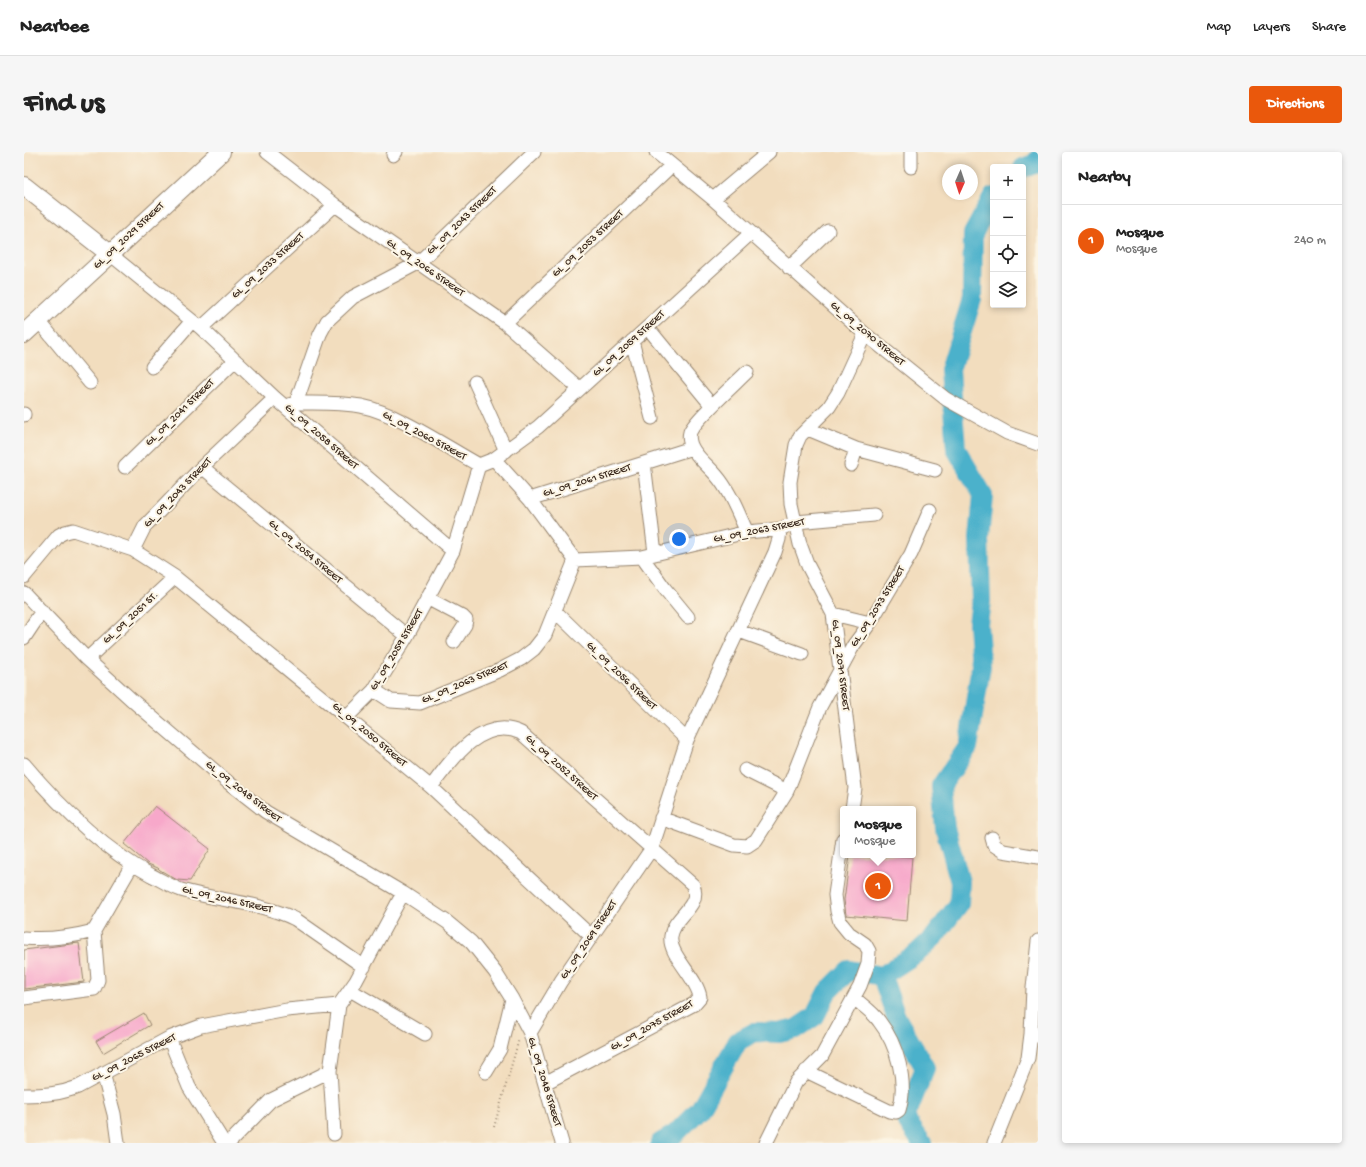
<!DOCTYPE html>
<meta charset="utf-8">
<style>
:root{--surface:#fff;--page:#f6f6f6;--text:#222;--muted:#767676;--line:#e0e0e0;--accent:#ea580c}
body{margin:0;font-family:"Gochi Hand",sans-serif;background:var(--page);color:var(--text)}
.controls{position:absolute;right:12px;top:12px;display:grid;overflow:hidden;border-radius:4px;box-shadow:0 2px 6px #0003}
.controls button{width:36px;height:36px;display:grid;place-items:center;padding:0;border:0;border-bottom:1px solid var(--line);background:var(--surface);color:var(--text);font:20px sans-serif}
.compass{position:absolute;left:918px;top:12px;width:36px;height:36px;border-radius:50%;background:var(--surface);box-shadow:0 2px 6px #0003;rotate:183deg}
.you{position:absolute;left:655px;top:387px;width:14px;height:14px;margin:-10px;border:3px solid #fff;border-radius:50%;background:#1a73e8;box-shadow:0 0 0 6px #1a73e833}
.badge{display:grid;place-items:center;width:26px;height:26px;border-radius:50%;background:var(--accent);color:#fff;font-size:13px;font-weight:700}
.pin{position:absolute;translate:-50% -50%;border:2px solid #fff;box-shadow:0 1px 4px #0006}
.popup{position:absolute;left:816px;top:654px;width:76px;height:52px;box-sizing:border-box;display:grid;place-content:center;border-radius:4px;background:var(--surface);filter:drop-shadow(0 1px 3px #0005);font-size:13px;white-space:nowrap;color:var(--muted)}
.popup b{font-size:15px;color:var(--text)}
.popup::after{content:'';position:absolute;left:50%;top:100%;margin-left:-8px;border:8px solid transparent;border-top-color:var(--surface)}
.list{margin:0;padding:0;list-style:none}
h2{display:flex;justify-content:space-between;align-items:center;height:52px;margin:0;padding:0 16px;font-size:17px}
h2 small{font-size:13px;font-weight:400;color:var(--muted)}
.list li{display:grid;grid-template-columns:26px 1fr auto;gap:12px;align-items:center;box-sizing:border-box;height:72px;padding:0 16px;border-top:1px solid var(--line)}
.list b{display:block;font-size:15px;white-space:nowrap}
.list p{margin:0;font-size:13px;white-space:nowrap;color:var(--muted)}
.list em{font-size:13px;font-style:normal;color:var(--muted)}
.icon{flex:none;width:22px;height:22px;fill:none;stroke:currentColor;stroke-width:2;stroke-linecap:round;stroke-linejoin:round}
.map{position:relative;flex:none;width:1014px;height:991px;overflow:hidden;border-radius:4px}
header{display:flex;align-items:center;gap:24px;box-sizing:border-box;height:56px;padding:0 20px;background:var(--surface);border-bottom:1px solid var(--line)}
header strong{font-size:19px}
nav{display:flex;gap:22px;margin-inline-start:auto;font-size:14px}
.intro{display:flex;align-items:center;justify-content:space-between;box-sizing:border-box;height:96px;padding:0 24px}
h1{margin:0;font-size:28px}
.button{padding:10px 18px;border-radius:4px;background:var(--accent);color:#fff;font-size:14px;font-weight:700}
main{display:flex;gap:24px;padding:0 24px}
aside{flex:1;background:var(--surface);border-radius:4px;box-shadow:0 2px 6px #0003}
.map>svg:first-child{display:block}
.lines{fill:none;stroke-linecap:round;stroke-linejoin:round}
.river{stroke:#4cb1cb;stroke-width:20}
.building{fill:#f7a8ca}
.street-casing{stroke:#96846e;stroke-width:15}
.secondary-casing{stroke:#96846e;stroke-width:20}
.path{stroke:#96846e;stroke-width:2;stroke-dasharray:1 3;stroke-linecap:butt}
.street{stroke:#fff;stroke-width:13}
.secondary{stroke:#fff;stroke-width:18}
.labels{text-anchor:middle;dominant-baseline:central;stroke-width:4;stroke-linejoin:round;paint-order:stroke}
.street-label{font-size:11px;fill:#3b2a1e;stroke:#fcf5e5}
</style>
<header>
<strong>Nearbee</strong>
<nav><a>Map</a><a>Layers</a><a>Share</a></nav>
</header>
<div class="intro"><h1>Find us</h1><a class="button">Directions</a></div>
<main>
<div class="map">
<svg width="1014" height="991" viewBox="0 0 1014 991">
<rect width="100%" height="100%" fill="#fcf5e5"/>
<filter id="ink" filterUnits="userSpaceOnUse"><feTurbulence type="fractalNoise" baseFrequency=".025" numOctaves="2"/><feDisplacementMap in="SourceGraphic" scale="8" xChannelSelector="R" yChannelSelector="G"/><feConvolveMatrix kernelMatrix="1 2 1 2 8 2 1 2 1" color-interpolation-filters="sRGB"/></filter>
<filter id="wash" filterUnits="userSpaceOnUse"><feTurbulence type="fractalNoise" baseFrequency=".012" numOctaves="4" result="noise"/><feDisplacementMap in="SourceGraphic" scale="16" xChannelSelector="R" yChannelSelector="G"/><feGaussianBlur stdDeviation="0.9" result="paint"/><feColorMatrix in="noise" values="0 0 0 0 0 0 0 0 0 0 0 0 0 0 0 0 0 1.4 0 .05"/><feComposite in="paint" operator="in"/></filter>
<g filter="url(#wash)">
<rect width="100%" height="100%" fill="#f2ddbe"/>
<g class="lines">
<path class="river" d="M999 16 1013 11 1014 7
M858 824 872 865 901 916 881 966 898 991
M636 991 651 982 676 957 714 889 731 880 755 881 772 877 791 864 803 840 825 818 858 824 893 801 911 784 935 752 936 730 921 676 917 634 944 595 957 514 954 472 957 449 955 387 959 343 932 297 926 218 948 147 949 82 969 45"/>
</g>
<g id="blocks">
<path class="building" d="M131 654 186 697 166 729 153 728 136 718 134 716 124 712 100 692Z
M826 703H868L888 705 883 769 822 763 820 748Z
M55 791 60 830 0 837V798Z
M120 861 126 873 79 901 72 889Z"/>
</g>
</g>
<g filter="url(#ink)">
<use href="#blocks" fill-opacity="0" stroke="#96846e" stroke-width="1"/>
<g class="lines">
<defs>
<path id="street" d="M243 0 311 53 481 171 555 236
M632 0 689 47 841 182 922 247 983 281 1014 292
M887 0V15
M369 3 372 0
M689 47 745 0
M86 102 177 176 251 246 429 399
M765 116 804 79
M14 168 66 231
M481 171 647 14
M177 176 311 53
M624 176 688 254
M608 189 628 266
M128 215 168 169
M723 220C712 231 670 269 666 280 661 297 683 312 692 323 706 339 714 361 723 380
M451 230 482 299
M272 251C293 251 315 250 337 254 373 261 422 295 455 313
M261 254 272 251 296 182 303 169 329 145 394 111 510 0
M0 262V263
M784 277 832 297 911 318
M470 307 506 347 551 408
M620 311 631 401
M455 313 470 307 514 275 727 81
M827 313 832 297
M101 315 211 208
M178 315 383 484
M506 347 668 296
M109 398 121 374 178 315 251 246
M618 405 641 437 664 465
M551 408 618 405 723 380 756 377 772 370 850 363
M0 425 35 383 41 380 49 378 109 398 151 425 407 635 567 784
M0 441 63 507 109 549 205 631 242 660 379 741 423 770 447 790 471 820 488 847 506 881 538 991
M403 446 439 465 442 468 441 473 430 490
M531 459 663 588
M809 462 846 471
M715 479 778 502
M0 486 18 459
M63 507 151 425
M350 538 367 549 396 551 476 518 497 507 510 497 521 483 551 408
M323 565 350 538 383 484 429 399 455 313
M0 612C36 655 77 696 127 723 137 728 146 734 157 738 195 749 235 750 271 767L340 815
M721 618 763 639
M407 635C427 608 459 563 497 581L669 733C678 755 650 763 647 784 644 803 673 825 676 845L670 852 521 931
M828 657 831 636 809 462 784 414 776 392 767 352 766 330 772 293 776 284 805 255 814 241 841 182
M637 666 710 693 723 694 732 688 763 639 796 555 829 494 846 471 887 402 906 358
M968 686 970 693 979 699 1014 705
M0 786C24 788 47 785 70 779L108 713
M326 838 401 882
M0 846 70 837 74 828 70 779
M506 881 537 829 628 696 663 588 751 400 755 387 756 377
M1007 882 1009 836 1014 789
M145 886 165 935 200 991
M782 919 865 959 872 960 875 958C884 930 873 892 855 869 849 860 838 853 830 846
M462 920 476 897 488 847
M79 921 90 962 94 991
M0 943C20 943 36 942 54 935L145 886 177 874 263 858 315 853
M310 982 306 919 315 853 332 829 379 741
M205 991 247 948 306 919
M742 991 772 930 798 904 836 834 844 812 845 799 841 792 825 781 816 770 813 759 811 743 819 687
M970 991 1004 906 1007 882 1014 884"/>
<path id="secondary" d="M0 34 86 102
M0 182 197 0"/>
</defs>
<use href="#street" class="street-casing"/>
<use href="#secondary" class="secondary-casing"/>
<path class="path" d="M470 975 495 887"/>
<use href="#street" class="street"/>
<use href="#secondary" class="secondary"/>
</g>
</g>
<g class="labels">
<g class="street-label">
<text transform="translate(438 69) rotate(-44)">GL_09_2043 STREET</text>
<text transform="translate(105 84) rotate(-43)">GL_09_2029 STREET</text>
<text transform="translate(564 92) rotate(-43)">GL_09_2053 STREET</text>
<text transform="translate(244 114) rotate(-42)">GL_09_2033 STREET</text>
<text transform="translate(401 116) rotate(35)">GL_09_2066 STREET</text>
<text transform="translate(843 182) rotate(40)">GL_09_2070 STREET</text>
<text transform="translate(605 192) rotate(-42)">GL_09_2059 STREET</text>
<text transform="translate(156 261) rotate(-44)">GL_09_2041 STREET</text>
<text transform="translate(400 284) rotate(28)">GL_09_2060 STREET</text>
<text transform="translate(297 285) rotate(41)">GL_09_2058 STREET</text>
<text transform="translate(563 329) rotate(-17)">GL_09_2061 STREET</text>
<text transform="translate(154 341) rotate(-46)">GL_09_2043 STREET</text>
<text transform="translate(735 379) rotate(-11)">GL_09_2063 STREET</text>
<text transform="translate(281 400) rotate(40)">GL_09_2054 STREET</text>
<text transform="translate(854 455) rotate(-58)">GL_09_2073 STREET</text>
<text transform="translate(107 466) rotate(-43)">GL_09_2051 ST.</text>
<text transform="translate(373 498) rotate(-59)">GL_09_2059 STREET</text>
<text transform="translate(816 513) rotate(83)">GL_09_2071 STREET</text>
<text transform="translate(597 524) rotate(44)">GL_09_2056 STREET</text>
<text transform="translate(441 531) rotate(-23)">GL_09_2063 STREET</text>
<text transform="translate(345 583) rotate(40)">GL_09_2050 STREET</text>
<text transform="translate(537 616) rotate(42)">GL_09_2052 STREET</text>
<text transform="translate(219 640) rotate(38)">GL_09_2048 STREET</text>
<text transform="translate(203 748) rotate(13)">GL_09_2046 STREET</text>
<text transform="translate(565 788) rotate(-56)">GL_09_2069 STREET</text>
<text transform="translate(628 874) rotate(-29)">GL_09_2075 STREET</text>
<text transform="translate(110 906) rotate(-27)">GL_09_2065 STREET</text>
<text transform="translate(520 930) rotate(73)">GL_09_2048 STREET</text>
</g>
</g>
</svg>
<div class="controls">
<button>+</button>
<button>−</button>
<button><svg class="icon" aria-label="locate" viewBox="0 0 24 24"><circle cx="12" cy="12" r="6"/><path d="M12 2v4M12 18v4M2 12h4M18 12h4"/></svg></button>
<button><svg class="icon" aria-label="layers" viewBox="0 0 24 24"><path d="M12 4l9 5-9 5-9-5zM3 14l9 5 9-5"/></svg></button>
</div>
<svg class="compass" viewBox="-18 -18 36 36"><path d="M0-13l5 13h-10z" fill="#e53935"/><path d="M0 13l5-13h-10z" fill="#767676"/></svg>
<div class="you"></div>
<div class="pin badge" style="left:854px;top:734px">1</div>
<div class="popup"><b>Mosque</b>Mosque</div>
</div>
<aside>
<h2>Nearby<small></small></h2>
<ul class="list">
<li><span class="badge">1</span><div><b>Mosque</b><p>Mosque</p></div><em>240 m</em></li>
</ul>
</aside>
</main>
